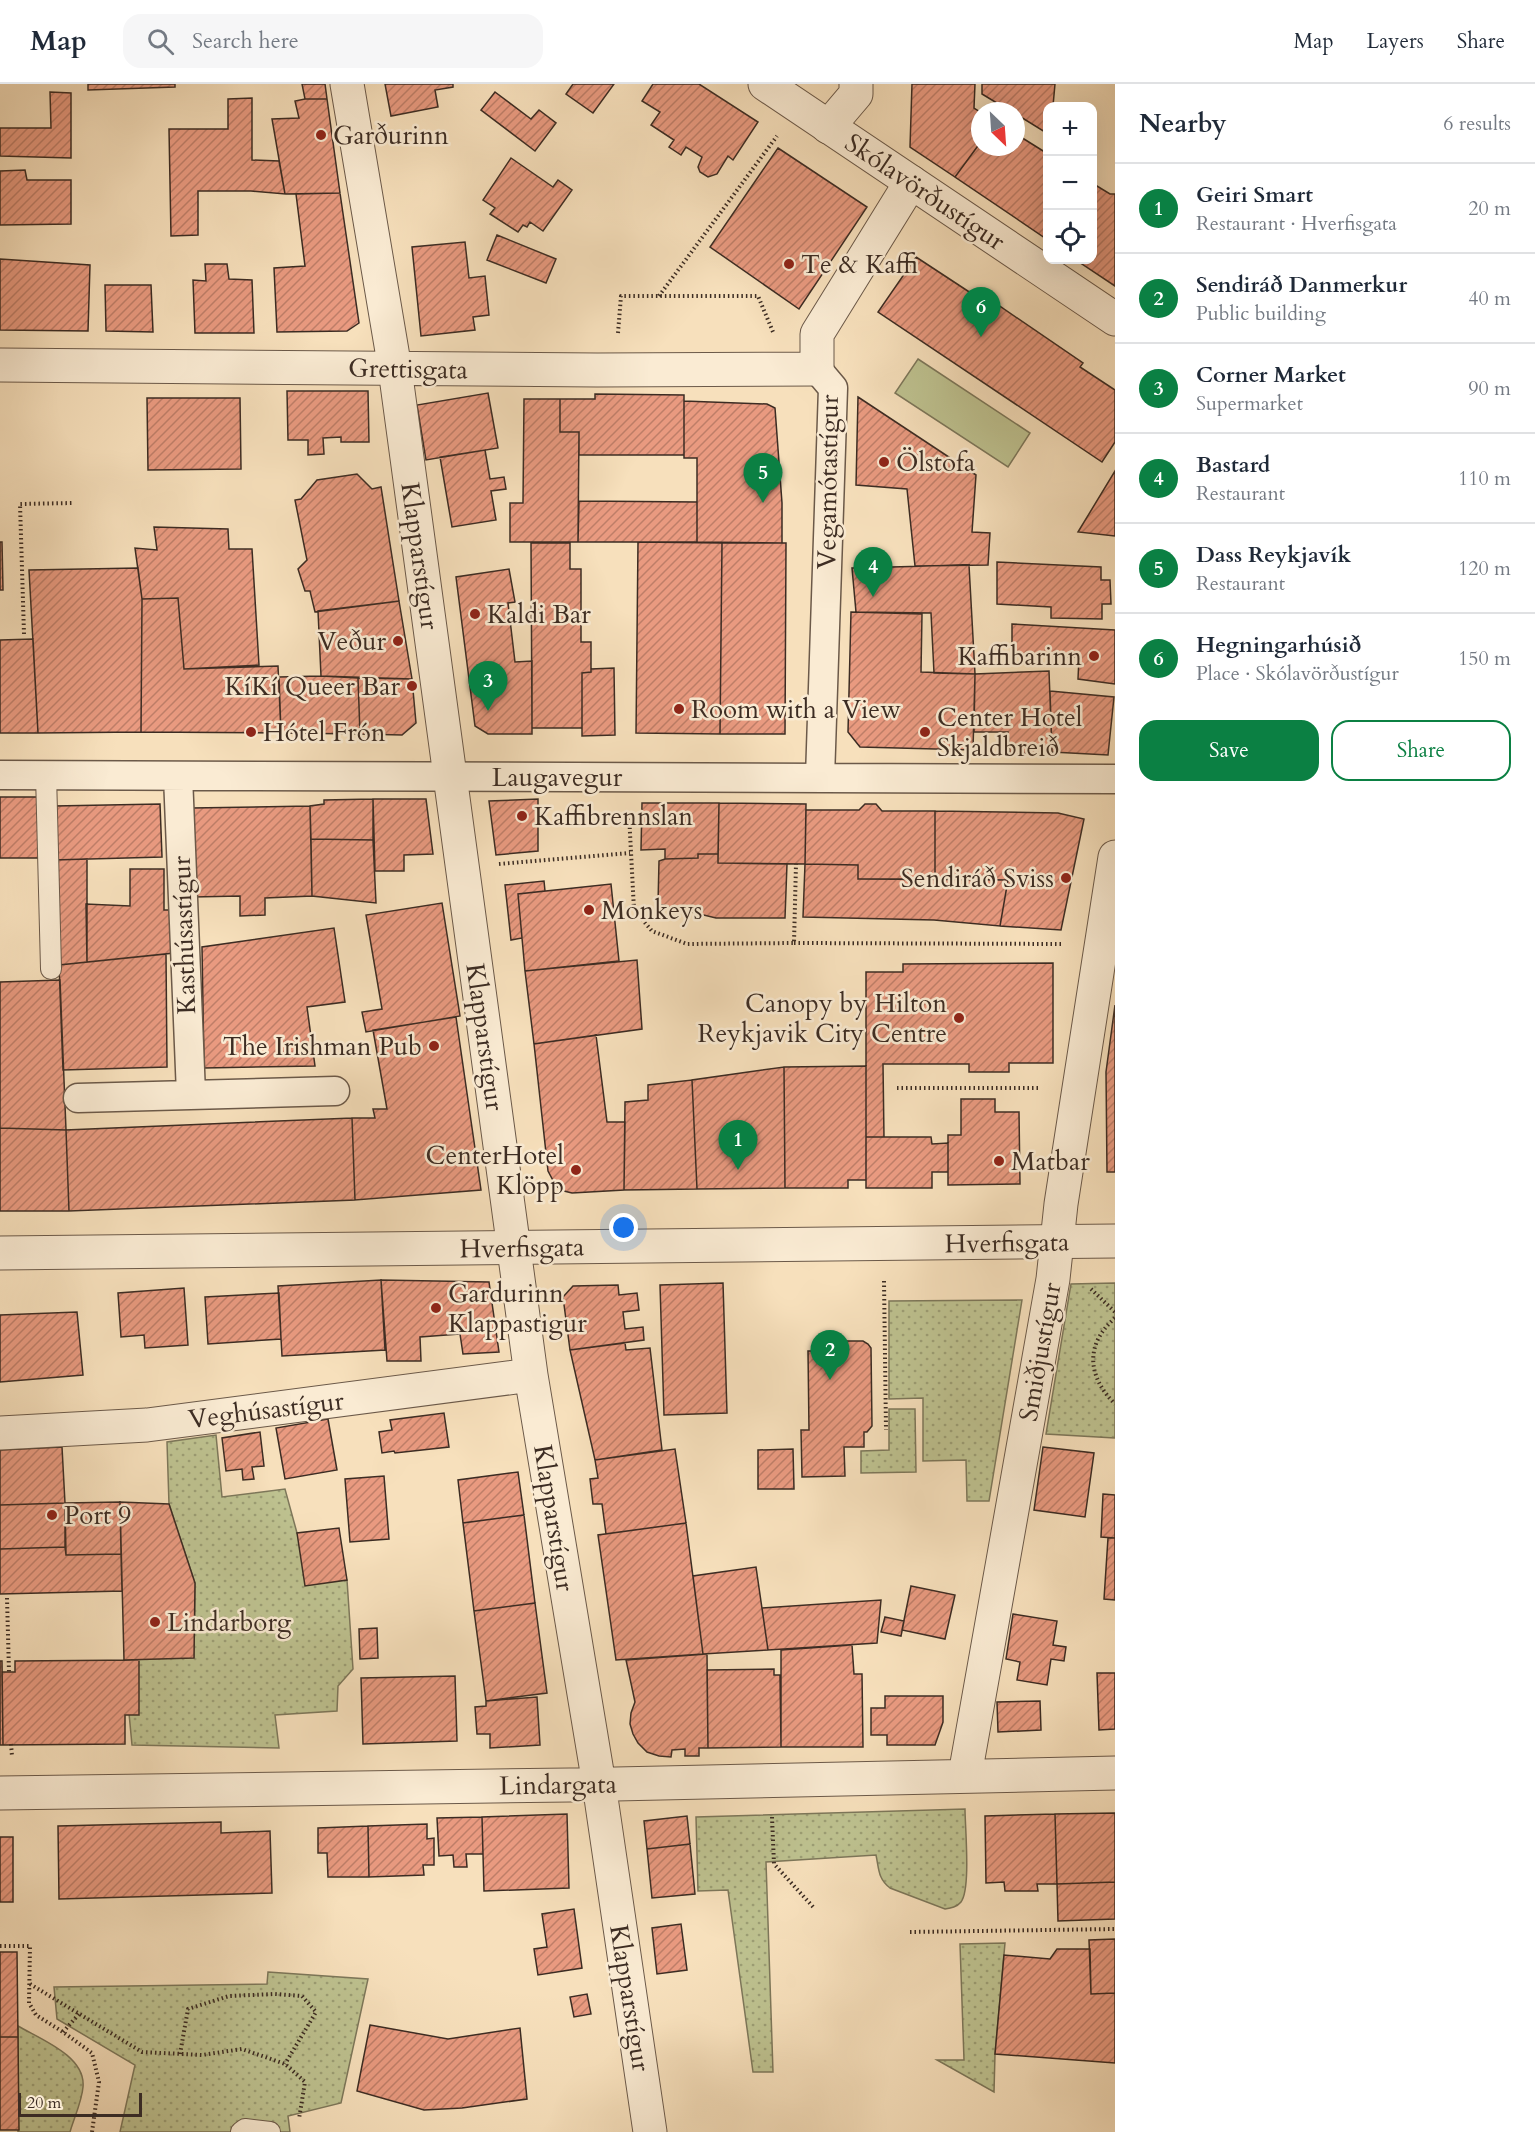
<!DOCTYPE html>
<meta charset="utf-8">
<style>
:root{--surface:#fff;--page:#f6f6f7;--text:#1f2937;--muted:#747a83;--line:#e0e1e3;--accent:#0b8043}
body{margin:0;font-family:Cardo,serif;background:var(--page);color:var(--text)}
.controls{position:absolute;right:18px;top:18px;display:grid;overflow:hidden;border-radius:12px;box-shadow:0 6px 24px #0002}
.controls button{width:54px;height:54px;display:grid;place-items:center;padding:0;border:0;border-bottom:2px solid var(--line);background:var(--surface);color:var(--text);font:30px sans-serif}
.compass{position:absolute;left:971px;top:18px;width:54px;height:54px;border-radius:50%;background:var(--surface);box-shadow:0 6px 24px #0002;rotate:155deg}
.scale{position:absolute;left:18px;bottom:15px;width:124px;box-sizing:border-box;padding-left:6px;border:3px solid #3c2c23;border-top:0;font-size:16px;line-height:21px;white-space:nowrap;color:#3c2c23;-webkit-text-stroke:4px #faebd3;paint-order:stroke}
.you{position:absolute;left:624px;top:1144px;width:21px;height:21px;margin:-15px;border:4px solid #fff;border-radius:50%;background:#1a73e8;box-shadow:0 0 0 9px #1a73e833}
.badge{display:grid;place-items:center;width:39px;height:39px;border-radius:50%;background:var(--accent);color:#fff;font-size:20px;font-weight:700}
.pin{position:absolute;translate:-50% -50px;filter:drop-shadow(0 2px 3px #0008)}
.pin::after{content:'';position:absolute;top:32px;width:21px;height:18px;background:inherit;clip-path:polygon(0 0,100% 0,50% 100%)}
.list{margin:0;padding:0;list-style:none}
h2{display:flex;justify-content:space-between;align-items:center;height:78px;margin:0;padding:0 24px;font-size:26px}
h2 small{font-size:20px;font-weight:400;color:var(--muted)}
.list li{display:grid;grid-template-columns:39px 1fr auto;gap:18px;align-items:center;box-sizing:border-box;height:90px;padding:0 24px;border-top:2px solid var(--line)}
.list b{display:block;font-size:22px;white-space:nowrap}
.list p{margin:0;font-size:20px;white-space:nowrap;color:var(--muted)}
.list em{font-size:20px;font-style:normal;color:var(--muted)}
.actions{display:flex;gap:12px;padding:18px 24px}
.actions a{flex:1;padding:14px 0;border:2px solid var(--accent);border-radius:18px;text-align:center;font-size:21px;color:var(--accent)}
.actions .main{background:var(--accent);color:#fff}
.icon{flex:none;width:33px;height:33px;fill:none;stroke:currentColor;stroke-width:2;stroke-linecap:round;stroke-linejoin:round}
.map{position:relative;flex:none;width:1115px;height:2048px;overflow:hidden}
header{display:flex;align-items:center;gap:36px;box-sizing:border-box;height:84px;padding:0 30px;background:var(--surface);border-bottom:2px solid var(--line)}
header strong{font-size:28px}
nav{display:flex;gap:33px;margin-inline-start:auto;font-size:21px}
.search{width:420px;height:54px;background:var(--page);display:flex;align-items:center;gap:15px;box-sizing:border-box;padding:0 21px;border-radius:18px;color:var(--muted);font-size:22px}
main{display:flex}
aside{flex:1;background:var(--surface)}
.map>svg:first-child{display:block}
.green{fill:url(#green-dots);stroke:#7d775a;stroke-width:1.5}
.pitch{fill:#bec290;stroke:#7d775a;stroke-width:1.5}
.building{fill:url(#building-hatch);stroke:#3c2c23;stroke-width:1.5}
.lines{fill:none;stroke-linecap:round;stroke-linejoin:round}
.service-casing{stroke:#6b5949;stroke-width:22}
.pedestrian-casing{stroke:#6b5949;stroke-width:31}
.minor-casing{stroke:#6b5949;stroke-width:35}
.tertiary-casing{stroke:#6b5949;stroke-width:35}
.path{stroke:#3c2c23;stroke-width:4;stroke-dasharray:1.5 3;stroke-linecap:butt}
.service{stroke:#faebd3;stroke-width:20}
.pedestrian{stroke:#faebd3;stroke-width:28}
.minor{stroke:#faebd3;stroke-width:33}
.tertiary{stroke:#faebd3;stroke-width:33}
.poi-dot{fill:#8f2418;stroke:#faebd3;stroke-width:2}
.labels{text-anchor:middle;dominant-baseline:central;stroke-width:5;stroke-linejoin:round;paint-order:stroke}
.poi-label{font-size:26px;fill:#3c2c23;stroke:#faebd3;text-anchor:start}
.street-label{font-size:26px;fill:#3c2c23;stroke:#faebd3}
</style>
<header>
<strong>Map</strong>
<div class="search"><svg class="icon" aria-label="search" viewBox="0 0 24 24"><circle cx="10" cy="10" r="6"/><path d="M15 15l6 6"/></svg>Search here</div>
<nav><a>Map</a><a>Layers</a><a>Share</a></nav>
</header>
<main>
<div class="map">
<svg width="1115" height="2048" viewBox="0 0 1115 2048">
<defs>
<pattern id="green-dots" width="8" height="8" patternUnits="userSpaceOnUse" patternTransform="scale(1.5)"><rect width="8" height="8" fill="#bec290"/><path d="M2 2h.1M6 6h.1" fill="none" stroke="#9c9e75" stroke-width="1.8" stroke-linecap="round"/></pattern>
<pattern id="building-hatch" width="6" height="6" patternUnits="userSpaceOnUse" patternTransform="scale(1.5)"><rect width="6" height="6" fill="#e99a80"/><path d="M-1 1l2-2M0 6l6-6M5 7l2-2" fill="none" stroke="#be7e68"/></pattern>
</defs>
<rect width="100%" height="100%" fill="#f7e0bc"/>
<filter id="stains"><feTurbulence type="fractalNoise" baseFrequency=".00333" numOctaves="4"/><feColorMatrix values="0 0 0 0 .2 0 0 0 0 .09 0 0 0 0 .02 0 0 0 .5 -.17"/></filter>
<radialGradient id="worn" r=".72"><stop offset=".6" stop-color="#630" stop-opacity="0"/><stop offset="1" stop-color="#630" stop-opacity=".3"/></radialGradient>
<path class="green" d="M1115 1199V1354L1046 1350 1071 1200Z
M1022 1216 989 1417H967L966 1376 923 1377V1314L889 1315V1217Z
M889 1325H915L916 1388 861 1389V1367L889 1366Z
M216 1351 222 1413 285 1405 297 1449 347 1496 353 1585 338 1602 337 1627 275 1631 279 1664 132 1661 124 1576 194 1573 195 1499 169 1420 167 1358Z
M965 1725C965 1743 971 1805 961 1818 957 1823 951 1824 945 1825L890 1804C878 1795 879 1785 876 1771L766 1778 773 1988H753L728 1806 698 1807 696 1733Z
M1005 1859 995 1970 994 2008 937 1976H964L960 1860Z
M268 1888 368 1895 341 2019 288 2032 290 2048H120L135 1981 57 1935 54 1903 267 1900Z
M18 1942C40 1955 86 1972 83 2003 82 2017 74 2034 70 2048H18Z"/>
<path class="pitch" d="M918 275 1030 349 1008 383 895 309Z"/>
<path class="building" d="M88 0H175V3L88 6Z
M302 0H325L327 15H305Z
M385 0H453V3L435 6 438 23 391 32Z
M573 0H614L593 29 566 10Z
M653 0H699L758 38 733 76 728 72 717 90 708 93 700 88 698 83 702 73 686 63 681 71 669 63 674 56 651 41 660 28 642 17Z
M912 0H975L974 24 980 28V59L955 93 910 63Z
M982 0H1055L1053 22H1048V50L1016 30V27H1010L982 10Z
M50 8 71 9V74L0 72V44H51Z
M495 8 531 35 539 26 556 39 535 67 481 26Z
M252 14V76L279 77 285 110 251 107H198V151L171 152 169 45H228V15Z
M305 15H327L340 109 285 110 272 35 299 34 295 17Z
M1016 50 1048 70V156L955 93 980 59V63H1016Z
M778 64 867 123 799 225 710 163Z
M511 74 553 103 558 96 572 106 543 147 530 138 527 143 523 141 518 148 490 130 495 124 483 116Z
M25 86 27 96H71V140L0 141V87Z
M1092 99 1110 110H1115V202L1076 176H1092Z
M340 109 359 239 347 247 277 248 274 184 305 182 296 110Z
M497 151 556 175 546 199 487 176Z
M465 158 469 194 485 192 489 231 473 233 475 246 421 252 412 163Z
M916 173 983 217 985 212 1083 279 1080 283 1115 306V358L1102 378 878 228Z
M0 175 90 181 88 247 0 246Z
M205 180H227L229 195 252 196 254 249H195L193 196 206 197Z
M105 201H151L153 248 106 247Z
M287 307H368L369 358H341V353L323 354 324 370 308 371V356H288Z
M488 309 498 364 426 376 417 321Z
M595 310 684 311V371H579V348H560V315H595Z
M858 313 976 391 972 448 990 449 988 481 915 482 907 405 856 401Z
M147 314H240L241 385 148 386Z
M524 315H560V348H579L578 458H510V419H523Z
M684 317 767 320 775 324 782 419V459L697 458V374H684Z
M485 366 490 395 504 393 506 405 491 407 496 436 452 443 440 373Z
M1115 387V452L1078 448Z
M357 390 372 405 381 403 399 517 315 528 310 507H305L298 485 307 476 295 416 301 415 317 396Z
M579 417 697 418V458H578Z
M154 443 228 445 229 465H252L259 581 184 585 178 514 142 515 135 464 157 466Z
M0 458H2L3 506H0Z
M638 458 722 459 720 650 636 649Z
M531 459H570V485H581V558H591V588L582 589V644H532Z
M722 459H786L785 650H720Z
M997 478 1101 483V496H1110L1111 520H1102V535L1051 534V523L997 520Z
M969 481 975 590 934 589 931 529 856 528 852 484Z
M138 484 142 515 141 648 38 649 29 486Z
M509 485 515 518 508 519 515 578 532 577V650H488L475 642 456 493Z
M178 514 184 585 278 582 281 649 141 648 142 515Z
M399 517 412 595 321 592 318 527Z
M851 528 922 530 921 588 975 590 973 666 860 663 848 648Z
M1012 540 1115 546V600L1078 595 1079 573 1012 571Z
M33 555 38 649H0V556Z
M614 584 615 651 582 652V589L591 588V585Z
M1049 587 1052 668 1010 670 1008 648H974L975 590Z
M321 592 358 594 360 650 281 649 279 593Z
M358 594 412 595 416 639 402 651 360 650Z
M1050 607 1114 613 1108 671 1052 668Z
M0 713H39L40 774H0Z
M373 715V756L311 755 310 722 324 720V716Z
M373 715H426L433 770 404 771V787H375Z
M538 715V767L496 771 489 717Z
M642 719H719L718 770H698V774L665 775V765L641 766Z
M719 719 806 720 805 780 718 779Z
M160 720 162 773 54 776V722Z
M865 720H876L882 727H935V795H858V781L805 780 806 726H859Z
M310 722 312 812 265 814V831L240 832V812L193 813 192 724Z
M935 727 1058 729 1084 735 1061 846 1000 842 1008 796 935 795Z
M311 755 373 756 376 819 312 812Z
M698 770H718V779L787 780 785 834H716L658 820 659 777 665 775 698 774Z
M87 775V878L59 881 54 776Z
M805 780 858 781V795L1008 796 1000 842 934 836 803 833Z
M130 785H164V826H173L174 869 87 878 86 820 130 822Z
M544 797 545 807 518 810 522 854 511 856 505 801Z
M611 800 619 877 525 887 518 810Z
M442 819 460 932 366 948 362 928 382 925 366 831Z
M334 844 345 918 307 923 315 982 204 984 202 863Z
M166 870 167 983 63 986 59 881Z
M637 876 642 945 534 960 525 887Z
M1053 879V979H1009V988H969V980H883L884 1053H866V888H903V880Z
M60 896 66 1046 0 1044V898Z
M1115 921V1088H1107L1106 988Z
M456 933 481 1106 355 1116 352 1034H375L373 1025H387L373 946Z
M596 951 607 1038H625L624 1106 572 1109 564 1107 556 1102 548 1087 534 960Z
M866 982V1096H848V1104H785L784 983Z
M784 983 785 1104 697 1105 692 996Z
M692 996 697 1105 624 1106 625 1018 648 1016V1001Z
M961 1015H995V1028H1019L1020 1100 948 1101V1051H961Z
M352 1034 355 1116 69 1127 66 1046Z
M0 1044 66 1046 69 1127H0Z
M866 1053H931L932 1060 948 1059V1088H932V1104H866Z
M381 1196 489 1198 499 1268 463 1270 460 1250 420 1253 421 1277H387Z
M381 1196 385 1266 282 1272 278 1202Z
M723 1199 727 1329 664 1331 660 1201Z
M618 1201 619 1211 637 1209 639 1226 623 1228 625 1245 643 1243 644 1256 570 1266 563 1213 573 1202Z
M184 1204 188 1261 145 1264 144 1251 121 1253 118 1209Z
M279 1209 281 1255 208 1260 205 1213Z
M77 1228 83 1291 0 1298V1231Z
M840 1257H863L868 1260 871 1264 872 1342 867 1348H864V1363H844L845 1392 802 1393 801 1346H809L808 1267H840Z
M625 1259 626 1266 650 1264 662 1366 595 1376 570 1266Z
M444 1329 449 1363 395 1369 394 1367 382 1369 379 1348 392 1346 390 1336Z
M328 1335 337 1386 285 1395 276 1344Z
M260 1348 264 1382 252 1383 254 1395 243 1396 242 1385 226 1387 222 1354Z
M62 1363 65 1419 0 1421V1366Z
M1043 1363 1094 1369 1085 1433 1034 1426Z
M675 1365 686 1439 606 1450 602 1420H593L590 1395 598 1394 595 1376Z
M793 1365 794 1405H758V1366Z
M518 1388 524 1431 463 1439 458 1396Z
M384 1392 389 1455 350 1458 345 1395Z
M1103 1410 1115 1411V1454L1101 1453Z
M120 1418 169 1420 195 1499 194 1574 124 1576Z
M120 1418 121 1470 66 1471 65 1419Z
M65 1419V1463L0 1465V1421Z
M524 1431 535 1519 474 1527 463 1439Z
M686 1439 703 1570 616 1576 598 1451Z
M339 1444 347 1496 305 1502 297 1449Z
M1108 1454H1115V1516L1104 1515Z
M65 1463 66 1471 121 1470 122 1507 0 1510V1465Z
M756 1483 768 1566 703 1570 693 1492Z
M911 1502 955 1511 945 1555 902 1546Z
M881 1516 877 1559 768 1566 762 1524Z
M535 1519 547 1609 486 1617 474 1527Z
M1013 1530 1057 1537 1053 1561 1066 1563 1064 1577 1051 1575 1047 1601 1017 1596 1020 1578 1006 1575Z
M885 1533 904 1537 901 1552 881 1548Z
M377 1544 378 1574 360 1575 359 1545Z
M852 1561 854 1590H862L863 1663H781V1566Z
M707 1570 708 1664H699V1672H685V1665L672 1666 671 1673 659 1672 647 1668 638 1659 633 1650 630 1640 631 1629 635 1618 626 1576Z
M139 1576V1631H125V1660L3 1661 2 1588H15V1577Z
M0 1577H2L3 1661H0Z
M774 1585V1591H780L781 1663 708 1664 707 1586Z
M1097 1589H1115V1645L1099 1646Z
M455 1592 457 1657 363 1660 361 1594Z
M885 1612H943V1638L935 1661H887V1651H871V1624H885Z
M537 1613 540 1661 490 1664V1650H477L475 1623 486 1622V1617Z
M1040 1617 1041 1646 998 1648 997 1618Z
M1115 1729V1798L1057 1800 1055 1730Z
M567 1730 569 1804 484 1807 482 1733Z
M1055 1730 1057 1800H1037L1038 1807H1005L1004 1798 986 1799 985 1732Z
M687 1732 690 1760 647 1765 644 1737Z
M482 1733 483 1770H466L467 1783H454L453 1771 439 1772 437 1734Z
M221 1738V1749L270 1747 272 1809 59 1815 58 1742Z
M427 1740V1755L434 1754V1781H423L424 1791 369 1793 368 1742Z
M368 1742 369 1793H328L327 1769H318V1744Z
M0 1753H13V1818H0Z
M690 1760 695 1810 652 1814 647 1765Z
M1115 1798V1835L1058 1837 1057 1800Z
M574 1825 582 1884 538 1891 534 1865 547 1863 542 1830Z
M681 1840 687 1886 657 1890 652 1844Z
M1115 1855V1909L1091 1910 1089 1856Z
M1057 1865H1090L1091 1910 1115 1909V1979L995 1970 1004 1871 1050 1875Z
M0 1868H17L18 1953H0Z
M587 1910 591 1930 574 1933 570 1913Z
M370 1941 448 1955 520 1944 527 2015 462 2024 424 2026 357 2007Z
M0 1953H18L19 2046H0Z"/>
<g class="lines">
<defs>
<path id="service" d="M46 690 51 885
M241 2048 245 2045 270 2048"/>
<path id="pedestrian" d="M817 285 833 304 820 694
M0 691 1115 695
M178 692 191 1010
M78 1014 335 1007"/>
<path id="minor" d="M347 0 395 285 531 1291 599 1700 650 2048
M828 43 856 10V0
M0 281 597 286 817 285V250L911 98
M0 1349 147 1341 531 1291
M965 1691 1053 1195 1061 1120 1115 773
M0 1709 570 1701 1115 1689"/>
<path id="tertiary" d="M765 0 1115 235
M0 1169 1115 1157"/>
</defs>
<use href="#service" class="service-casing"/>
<use href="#pedestrian" class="pedestrian-casing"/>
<use href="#minor" class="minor-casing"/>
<use href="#tertiary" class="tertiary-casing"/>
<path class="path" d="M659 212 777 52
M618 249 621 212H758L773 248
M24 550 20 420 72 419
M629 730 634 826 652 847 687 860 794 859 796 780
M499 780 630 769
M794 859 1063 860
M897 1004H1041
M884 1197 886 1346
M1091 1205 1115 1228
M1115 1234C1084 1261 1088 1293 1115 1320
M7 1514 9 1588
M11 1660 12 1672
M772 1733 774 1780 815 1825
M910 1848 1115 1845
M0 1862H30L29 1919 36 1931 63 1948 92 1969 99 1998 92 2048
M30 1900 142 1968 202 1971 242 1965 285 1980 305 1998 299 2035
M63 1948 79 1930
M180 1970 188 1925 229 1912 275 1910 302 1912 316 1928 285 1980"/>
<use href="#service" class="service"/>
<use href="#pedestrian" class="pedestrian"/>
<use href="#minor" class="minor"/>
<use href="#tertiary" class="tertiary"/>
</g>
<g class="poi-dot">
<circle cx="321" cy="51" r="6"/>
<circle cx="789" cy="180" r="6"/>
<circle cx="884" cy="378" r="6"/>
<circle cx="475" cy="530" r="6"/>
<circle cx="398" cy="557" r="6"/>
<circle cx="1094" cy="572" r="6"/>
<circle cx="412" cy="602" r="6"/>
<circle cx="679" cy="625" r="6"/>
<circle cx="251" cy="648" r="6"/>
<circle cx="925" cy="648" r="6"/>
<circle cx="522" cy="732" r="6"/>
<circle cx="1066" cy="794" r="6"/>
<circle cx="589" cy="826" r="6"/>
<circle cx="959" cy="934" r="6"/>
<circle cx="434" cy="962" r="6"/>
<circle cx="999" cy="1077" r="6"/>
<circle cx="576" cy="1086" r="6"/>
<circle cx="436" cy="1224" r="6"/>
<circle cx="52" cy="1431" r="6"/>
<circle cx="155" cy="1538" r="6"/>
</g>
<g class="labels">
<g class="poi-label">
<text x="333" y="51">Garðurinn</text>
<text x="801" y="180">Te &amp; Kaffi</text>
<text x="896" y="378">Ölstofa</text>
<text x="487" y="530">Kaldi Bar</text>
<text x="386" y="557" text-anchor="end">Veður</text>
<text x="1082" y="572" text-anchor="end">Kaffibarinn</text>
<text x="400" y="602" text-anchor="end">KíKí Queer Bar</text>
<text x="691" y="625">Room with a View</text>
<text x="937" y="633">Center Hotel<tspan x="937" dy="30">Skjaldbreið</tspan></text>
<text x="263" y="648">Hótel Frón</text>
<text x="534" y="732">Kaffibrennslan</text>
<text x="1054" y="794" text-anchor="end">Sendiráð Sviss</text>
<text x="601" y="826">Monkeys</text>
<text x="947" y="919" text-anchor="end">Canopy by Hilton<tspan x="947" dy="30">Reykjavik City Centre</tspan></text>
<text x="422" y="962" text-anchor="end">The Irishman Pub</text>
<text x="564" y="1071" text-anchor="end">CenterHotel<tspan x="564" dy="30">Klöpp</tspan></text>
<text x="1011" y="1077">Matbar</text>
<text x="448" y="1209">Gardurinn<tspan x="448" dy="30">Klappastigur</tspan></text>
<text x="64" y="1431">Port 9</text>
<text x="167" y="1538">Lindarborg</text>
</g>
<g class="street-label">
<text transform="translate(925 108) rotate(34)">Skólavörðustígur</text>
<text transform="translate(408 285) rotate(1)">Grettisgata</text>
<text transform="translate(828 398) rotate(-89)">Vegamótastígur</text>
<text transform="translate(420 472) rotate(82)">Klapparstígur</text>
<text x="557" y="693">Laugavegur</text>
<text transform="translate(184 851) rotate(-92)">Kasthúsastígur</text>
<text transform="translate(485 953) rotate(82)">Klapparstígur</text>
<text transform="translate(1007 1159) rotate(-1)">Hverfisgata</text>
<text transform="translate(522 1164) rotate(-1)">Hverfisgata</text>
<text transform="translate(1040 1268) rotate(-80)">Smiðjustígur</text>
<text transform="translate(266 1326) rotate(-7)">Veghúsastígur</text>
<text transform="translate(554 1434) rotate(81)">Klapparstígur</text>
<text transform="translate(558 1701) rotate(-1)">Lindargata</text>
<text transform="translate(630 1914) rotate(81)">Klapparstígur</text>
</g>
</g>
<rect width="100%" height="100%" filter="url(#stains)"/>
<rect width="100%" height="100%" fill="url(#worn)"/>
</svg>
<div class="controls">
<button>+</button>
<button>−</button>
<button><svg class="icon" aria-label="locate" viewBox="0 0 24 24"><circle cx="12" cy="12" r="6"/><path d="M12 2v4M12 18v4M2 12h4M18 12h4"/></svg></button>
</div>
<svg class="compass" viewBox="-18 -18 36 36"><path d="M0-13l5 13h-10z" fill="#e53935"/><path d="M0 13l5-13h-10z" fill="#747a83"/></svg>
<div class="scale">20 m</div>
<div class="you"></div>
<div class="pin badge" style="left:738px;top:1086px">1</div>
<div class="pin badge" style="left:830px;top:1296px">2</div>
<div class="pin badge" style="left:488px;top:627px">3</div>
<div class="pin badge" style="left:873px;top:513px">4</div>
<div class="pin badge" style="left:763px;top:419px">5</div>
<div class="pin badge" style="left:981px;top:253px">6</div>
</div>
<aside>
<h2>Nearby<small>6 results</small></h2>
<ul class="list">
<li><span class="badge">1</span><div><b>Geiri Smart</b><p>Restaurant · Hverfisgata</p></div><em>20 m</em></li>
<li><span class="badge">2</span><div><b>Sendiráð Danmerkur</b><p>Public building</p></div><em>40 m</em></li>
<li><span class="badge">3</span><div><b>Corner Market</b><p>Supermarket</p></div><em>90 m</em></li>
<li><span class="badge">4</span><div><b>Bastard</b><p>Restaurant</p></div><em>110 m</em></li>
<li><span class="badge">5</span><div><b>Dass Reykjavík</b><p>Restaurant</p></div><em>120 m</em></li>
<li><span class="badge">6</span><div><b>Hegningarhúsið</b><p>Place · Skólavörðustígur</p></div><em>150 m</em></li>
</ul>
<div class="actions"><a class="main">Save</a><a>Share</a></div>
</aside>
</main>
